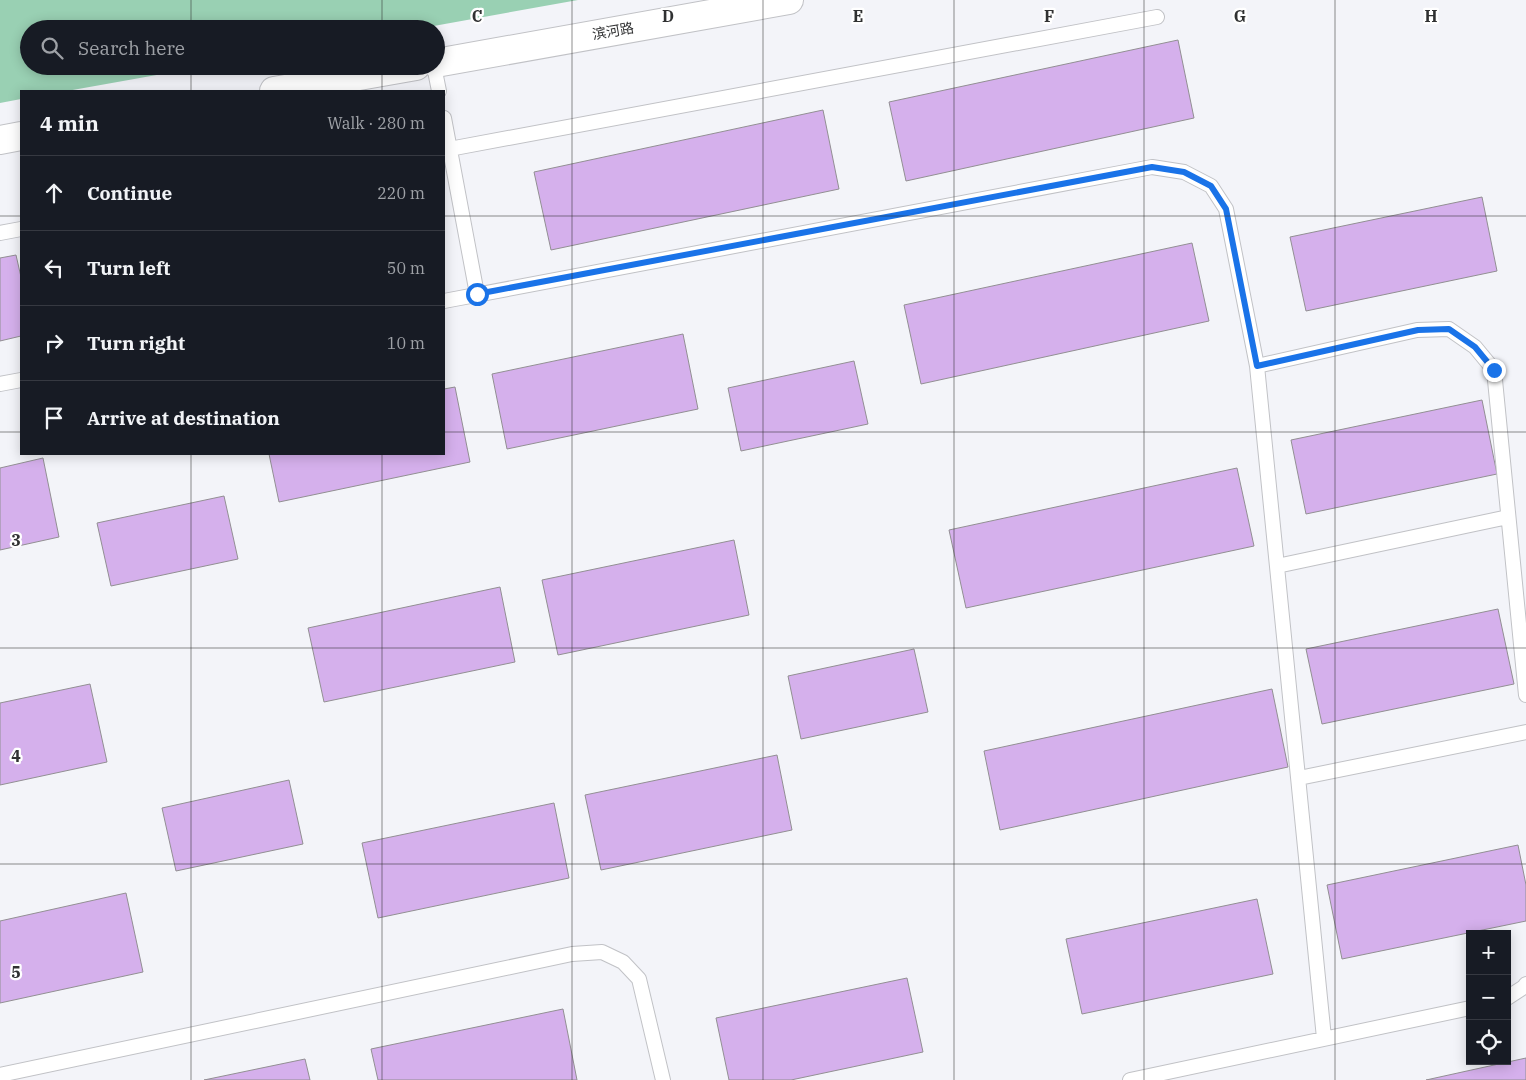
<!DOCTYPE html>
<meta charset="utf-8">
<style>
:root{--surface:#171b24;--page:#20242c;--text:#f1f3f6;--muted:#9ea1a6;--line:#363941}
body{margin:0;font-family:"IBM Plex Serif","Noto Sans SC",serif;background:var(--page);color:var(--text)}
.controls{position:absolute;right:15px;bottom:15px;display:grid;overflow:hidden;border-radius:0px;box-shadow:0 2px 12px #0003}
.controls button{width:45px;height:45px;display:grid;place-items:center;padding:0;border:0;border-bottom:1px solid var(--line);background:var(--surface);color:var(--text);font:25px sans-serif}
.stop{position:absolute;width:15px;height:15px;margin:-11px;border:4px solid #1a73e8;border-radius:50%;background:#fff}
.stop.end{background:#1a73e8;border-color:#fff;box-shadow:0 1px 5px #0008}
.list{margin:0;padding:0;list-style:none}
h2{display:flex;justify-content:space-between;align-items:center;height:65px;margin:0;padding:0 20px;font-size:21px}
h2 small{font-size:16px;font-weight:400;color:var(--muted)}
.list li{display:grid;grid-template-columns:32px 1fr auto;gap:15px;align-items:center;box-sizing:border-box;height:75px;padding:0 20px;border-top:1px solid var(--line)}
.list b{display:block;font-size:19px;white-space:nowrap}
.list em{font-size:16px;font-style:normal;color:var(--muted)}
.icon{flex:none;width:28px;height:28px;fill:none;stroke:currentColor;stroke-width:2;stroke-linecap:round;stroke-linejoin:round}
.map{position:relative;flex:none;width:1526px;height:1080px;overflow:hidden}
.search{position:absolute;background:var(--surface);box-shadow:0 2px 12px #0003;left:20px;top:20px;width:425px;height:55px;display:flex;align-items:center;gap:12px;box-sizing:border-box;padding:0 18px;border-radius:28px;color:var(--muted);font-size:19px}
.panel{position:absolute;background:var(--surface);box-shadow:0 2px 12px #0003;left:20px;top:90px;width:425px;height:365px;border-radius:0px}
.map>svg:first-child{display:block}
.green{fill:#99d0b3}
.building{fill:#d5b0ec;stroke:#928f93}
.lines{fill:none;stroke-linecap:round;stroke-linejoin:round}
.lane-casing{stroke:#c1c2c6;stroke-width:16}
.secondary-casing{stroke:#c1c2c6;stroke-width:30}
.lane{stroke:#fff;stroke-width:14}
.secondary{stroke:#fff;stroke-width:28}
.route{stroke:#1a73e8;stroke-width:6}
.grid{fill:none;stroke:#303132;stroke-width:1;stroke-opacity:0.55}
.labels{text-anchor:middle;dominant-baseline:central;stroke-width:4.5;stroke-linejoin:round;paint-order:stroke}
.street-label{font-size:14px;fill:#303132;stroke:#fff}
.grid-label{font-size:16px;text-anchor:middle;font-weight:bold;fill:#303132;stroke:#fff;stroke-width:4.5;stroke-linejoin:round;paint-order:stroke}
</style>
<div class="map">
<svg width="1526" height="1080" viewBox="0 0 1526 1080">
<rect width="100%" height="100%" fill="#f3f4f9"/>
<path class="green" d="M0 0H578L417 29H29V66H207L67 91H21V99L0 103Z"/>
<path class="building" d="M1178 40 1194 118 906 181 889 102Z
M823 110 839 189 551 250 534 172Z
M1482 197 1497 271 1306 311 1290 237Z
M1192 243 1209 321 921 384 904 305Z
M16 255 21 277V336L0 341V258Z
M683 334 698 409 507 449 492 374Z
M854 361 868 424 741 451 728 388Z
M455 387 470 462 279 502 269 454H444V389Z
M1482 400 1497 474 1306 514 1291 440Z
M43 458 59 537 0 550V468Z
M1237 468 1254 546 966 608 949 530Z
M224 496 238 559 111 586 97 523Z
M734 540 749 615 558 655 542 580Z
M500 587 515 662 324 702 308 628Z
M1498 609 1514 684 1322 724 1306 649Z
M914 649 928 712 801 739 788 676Z
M90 684 107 762 0 785V703Z
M1272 689 1288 767 1000 830 984 751Z
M777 755 792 830 601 870 585 795Z
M289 780 303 844 176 871 162 808Z
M554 803 569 878 378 918 362 843Z
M1518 845 1526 885V921L1342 959 1327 885Z
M126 893 143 972 0 1003V921Z
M1257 899 1273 974 1082 1014 1066 939Z
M907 978 923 1052 791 1080H729L716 1018Z
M563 1009 577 1080H378L371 1049Z
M1526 1058V1080H1426Z
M305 1059 310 1080H204Z"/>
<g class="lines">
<defs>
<path id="lane" d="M434 66 439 91
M444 118 477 294
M444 150 1157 17
M0 233 21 229
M444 301 1152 167 1184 172 1211 186 1226 209 1257 366 1417 330 1449 329 1475 347 1494 370 1526 695
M1257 366 1324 1038
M0 384 21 380
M1277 566 1508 517
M1299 778 1526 732
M1507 998 1524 987 1526 984
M0 1075 572 954 602 952 623 962 639 979 663 1080
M1130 1080 1470 1008"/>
<path id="secondary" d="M436 63 789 0
M274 91 416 66
M0 140 21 136"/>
</defs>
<use href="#lane" class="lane-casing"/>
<use href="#secondary" class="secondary-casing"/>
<use href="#lane" class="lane"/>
<use href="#secondary" class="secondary"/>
</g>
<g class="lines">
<path class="route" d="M477 294 1152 167 1184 172 1211 186 1226 209 1257 366 1418 330 1449 329 1475 347 1494 370"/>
</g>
<path class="grid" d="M191 0V29M382 0V29M572 0V1080M763 0V1080M954 0V1080M1144 0V1080M1335 0V1080M191 66V91M382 66V91M0 216H21M444 216H1526M0 432H21M444 432H1526M191 454V1080M382 454V1080M0 648H1526M0 864H1526"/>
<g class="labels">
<g class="street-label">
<text transform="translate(613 31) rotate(-10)">滨河路</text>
</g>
</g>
<g class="grid-label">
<text x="477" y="22">C</text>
<text x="668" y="22">D</text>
<text x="858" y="22">E</text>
<text x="1049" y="22">F</text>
<text x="1240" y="22">G</text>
<text x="1431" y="22">H</text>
<text x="16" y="546">3</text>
<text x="16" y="762">4</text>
<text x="16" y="978">5</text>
</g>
</svg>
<div class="controls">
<button>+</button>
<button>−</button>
<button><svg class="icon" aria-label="locate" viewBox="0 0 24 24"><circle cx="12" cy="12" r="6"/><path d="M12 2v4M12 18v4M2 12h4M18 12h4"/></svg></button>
</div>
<div class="stop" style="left:477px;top:294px"></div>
<div class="stop end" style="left:1494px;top:370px"></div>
<div class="search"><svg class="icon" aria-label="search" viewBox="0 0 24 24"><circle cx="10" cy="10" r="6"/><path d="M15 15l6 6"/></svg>Search here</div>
<section class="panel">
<h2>4 min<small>Walk · 280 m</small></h2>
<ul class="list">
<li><svg class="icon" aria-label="ahead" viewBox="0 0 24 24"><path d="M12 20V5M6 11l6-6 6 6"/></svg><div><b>Continue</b></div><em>220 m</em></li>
<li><svg class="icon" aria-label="left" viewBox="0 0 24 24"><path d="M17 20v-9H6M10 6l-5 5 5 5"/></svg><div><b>Turn left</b></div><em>50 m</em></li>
<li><svg class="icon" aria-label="right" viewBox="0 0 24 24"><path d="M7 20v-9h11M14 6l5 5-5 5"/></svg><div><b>Turn right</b></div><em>10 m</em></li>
<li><svg class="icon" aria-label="arrive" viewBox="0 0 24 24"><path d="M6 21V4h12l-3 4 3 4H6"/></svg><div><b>Arrive at destination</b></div></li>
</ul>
</section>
</div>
